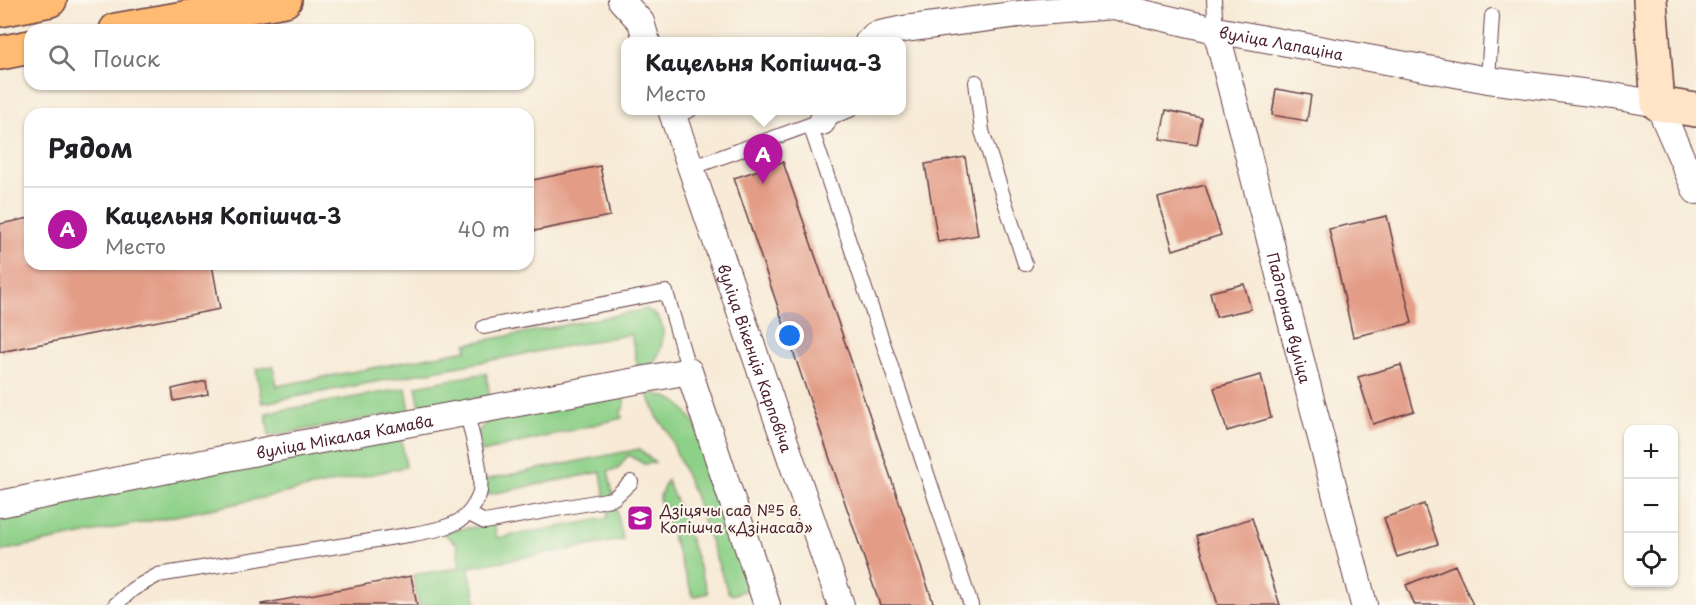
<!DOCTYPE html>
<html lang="ru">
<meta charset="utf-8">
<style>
:root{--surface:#fff;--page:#f2f2f2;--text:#202124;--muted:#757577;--line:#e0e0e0;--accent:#b5179e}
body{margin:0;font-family:"Playpen Sans",sans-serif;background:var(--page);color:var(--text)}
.controls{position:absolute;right:18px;bottom:18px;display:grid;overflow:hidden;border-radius:12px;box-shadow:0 2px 4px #0004}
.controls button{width:54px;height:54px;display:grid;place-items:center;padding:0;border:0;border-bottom:2px solid var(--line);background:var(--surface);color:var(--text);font:30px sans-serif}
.you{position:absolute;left:790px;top:336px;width:21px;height:21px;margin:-15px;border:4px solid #fff;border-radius:50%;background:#1a73e8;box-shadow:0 0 0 9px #1a73e833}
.badge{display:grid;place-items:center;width:39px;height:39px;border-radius:50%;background:var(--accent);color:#fff;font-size:20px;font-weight:700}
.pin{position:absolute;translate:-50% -50px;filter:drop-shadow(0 2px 3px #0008)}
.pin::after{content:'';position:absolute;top:32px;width:21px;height:18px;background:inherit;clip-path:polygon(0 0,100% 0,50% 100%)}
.popup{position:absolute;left:621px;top:37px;width:285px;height:78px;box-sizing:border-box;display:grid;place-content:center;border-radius:12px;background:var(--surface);filter:drop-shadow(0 2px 4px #0005);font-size:20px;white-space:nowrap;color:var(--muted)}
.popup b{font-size:22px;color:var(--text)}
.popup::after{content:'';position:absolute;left:50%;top:100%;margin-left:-12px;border:12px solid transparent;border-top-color:var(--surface)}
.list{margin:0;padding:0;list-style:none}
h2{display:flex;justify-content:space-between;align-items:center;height:78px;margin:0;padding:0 24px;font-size:26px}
h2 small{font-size:20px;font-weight:400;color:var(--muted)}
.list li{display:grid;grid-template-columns:39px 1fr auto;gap:18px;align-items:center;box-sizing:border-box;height:84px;padding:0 24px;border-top:2px solid var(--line)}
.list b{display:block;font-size:22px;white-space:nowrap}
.list p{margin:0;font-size:20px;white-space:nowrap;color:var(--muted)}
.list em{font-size:20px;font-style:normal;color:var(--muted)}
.icon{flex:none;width:33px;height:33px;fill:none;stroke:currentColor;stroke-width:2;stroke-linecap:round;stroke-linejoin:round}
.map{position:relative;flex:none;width:1696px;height:605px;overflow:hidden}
.search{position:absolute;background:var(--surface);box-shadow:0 2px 4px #0004;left:24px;top:24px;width:510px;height:66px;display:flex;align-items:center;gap:15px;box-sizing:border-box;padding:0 21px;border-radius:18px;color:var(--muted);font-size:22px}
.panel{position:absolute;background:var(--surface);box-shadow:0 2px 4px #0004;left:24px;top:108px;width:510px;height:162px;border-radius:18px}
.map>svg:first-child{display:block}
.green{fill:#8dd088;stroke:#6c785a;stroke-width:1.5}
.building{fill:#e39d87}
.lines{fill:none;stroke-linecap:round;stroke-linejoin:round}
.service-casing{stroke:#643d45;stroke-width:16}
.minor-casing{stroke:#643d45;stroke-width:28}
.secondary-casing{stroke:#643d45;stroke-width:36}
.primary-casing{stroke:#643d45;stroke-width:36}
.service{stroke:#fff;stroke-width:14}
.minor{stroke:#fff;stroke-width:26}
.secondary{stroke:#ffe4c6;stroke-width:33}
.primary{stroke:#ffbb71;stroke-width:33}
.labels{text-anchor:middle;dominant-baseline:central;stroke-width:4.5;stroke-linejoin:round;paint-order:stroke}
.street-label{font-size:15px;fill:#4a1f2b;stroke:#fbf7ec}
.poi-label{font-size:15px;fill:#4a1f2b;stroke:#fbf7ec;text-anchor:start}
</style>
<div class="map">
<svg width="1696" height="605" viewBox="0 0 1696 605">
<rect width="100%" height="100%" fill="#fbf7ec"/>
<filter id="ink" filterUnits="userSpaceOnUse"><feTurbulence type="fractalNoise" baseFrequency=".0167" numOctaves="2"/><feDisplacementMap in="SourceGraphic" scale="12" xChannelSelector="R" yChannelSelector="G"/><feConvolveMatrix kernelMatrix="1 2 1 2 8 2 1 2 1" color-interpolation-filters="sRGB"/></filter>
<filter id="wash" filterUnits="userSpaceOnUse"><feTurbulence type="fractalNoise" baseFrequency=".008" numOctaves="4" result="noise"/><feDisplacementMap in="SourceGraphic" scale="24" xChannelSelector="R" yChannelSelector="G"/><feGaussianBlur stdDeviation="1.35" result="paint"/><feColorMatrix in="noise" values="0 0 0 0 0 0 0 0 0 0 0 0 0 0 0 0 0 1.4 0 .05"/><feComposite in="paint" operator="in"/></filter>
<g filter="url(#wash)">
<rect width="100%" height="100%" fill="#f7ead6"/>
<path class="green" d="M647 309C650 312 655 314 658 318 668 330 661 354 652 364 648 367 644 369 639 372L631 334 262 403 256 369 273 366 277 386 467 350 466 344Z
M486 373 490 396 420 408 416 386Z
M406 388 410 411 269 436 266 413Z
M647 393C673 395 683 404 696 426L749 587 748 590 732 595 728 592 693 492 667 430 659 420Z
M622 394 625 405 621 412 622 418 482 452 478 432 488 421Z
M400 432 406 467 220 507 0 551V515Z
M639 449 655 463 644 464 628 455 618 469 608 471 623 540 468 567 477 605H419L413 575 460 568 457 544 442 532 494 524 497 538 608 518 601 472 485 495 484 480Z
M667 480 681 513 708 593 693 597 659 498Z"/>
<g id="blocks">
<path class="building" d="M1276 89 1311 95 1307 121 1272 115Z
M1166 110 1202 118 1197 145 1160 139Z
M965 157 978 235 938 242 925 164Z
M783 162 837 319 934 605H880L743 205 734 178Z
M600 166 610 216 534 231 528 201V181Z
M1205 185 1221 235 1173 250 1158 198Z
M1387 216 1412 323 1353 337 1329 229Z
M30 218V264H212L220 309 0 352V224Z
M1244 284 1251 309 1216 317 1210 292Z
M1401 365 1414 411 1373 424 1358 377Z
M1261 375 1271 418 1227 431 1214 388Z
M206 381 208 394 174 401 172 389Z
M1424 504 1438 544 1397 557 1384 518Z
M1252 518 1280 605H1218L1197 536Z
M1455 565 1473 605H1415L1406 585Z
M411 576 417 605H261V604Z"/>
</g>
</g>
<g filter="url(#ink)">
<use href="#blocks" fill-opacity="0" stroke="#643d45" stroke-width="1.5"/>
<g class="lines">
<defs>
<path id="service" d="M1214 0 1216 30
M1488 80 1492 16
M976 82 982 131 1025 264
M673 117 690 110
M810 125 971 605
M691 168 850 110
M484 327 666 292 689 371
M469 514 485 522 606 500 614 498 631 482
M115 605 133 589 158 575 414 534C428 531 446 529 459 521 468 516 478 502 480 491 483 472 471 433 467 413"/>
<g id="minor">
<path d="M621 0 641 22 647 42"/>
<path id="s1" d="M1216 30 1364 605"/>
<path id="s2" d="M868 42 875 35 904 29 1027 13 1113 6 1216 30 1488 80 1613 96 1658 104 1696 191"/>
<path id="s3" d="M671 110 841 605"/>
<path d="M822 122 827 110"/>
<path id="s4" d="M0 504 267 450 689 371 767 605"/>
</g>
<path id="secondary" d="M1650 0 1658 104 1696 110"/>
<path id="primary" d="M0 10 50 0
M116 30 285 0
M0 53 30 47"/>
</defs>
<use href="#service" class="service-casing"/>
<use href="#minor" class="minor-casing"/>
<use href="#secondary" class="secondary-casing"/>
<use href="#primary" class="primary-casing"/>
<use href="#service" class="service"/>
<use href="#minor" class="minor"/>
<use href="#secondary" class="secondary"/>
<use href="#primary" class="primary"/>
</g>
</g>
<defs>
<symbol id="school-square" viewBox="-11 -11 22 22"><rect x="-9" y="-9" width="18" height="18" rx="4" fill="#b5179e" stroke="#fbf7ec"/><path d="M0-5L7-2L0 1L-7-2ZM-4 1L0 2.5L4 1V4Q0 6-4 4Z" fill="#fff"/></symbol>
</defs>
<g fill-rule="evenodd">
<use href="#school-square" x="625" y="503" width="30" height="30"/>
</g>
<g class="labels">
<g class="street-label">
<text stroke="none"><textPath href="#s2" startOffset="422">вуліца Лапаціна</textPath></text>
<text stroke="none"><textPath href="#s1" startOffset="297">Падгорная вуліца</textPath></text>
<text stroke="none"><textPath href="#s3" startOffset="262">вуліца Вікенція Карповіча</textPath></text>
<text stroke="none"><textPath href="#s4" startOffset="351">вуліца Мікалая Камава</textPath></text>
</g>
<g class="poi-label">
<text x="660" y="509">Дзіцячы сад №5 в.<tspan x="660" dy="17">Копішча «Дзінасад»</tspan></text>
</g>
</g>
</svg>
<div class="controls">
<button>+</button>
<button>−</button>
<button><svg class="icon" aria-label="locate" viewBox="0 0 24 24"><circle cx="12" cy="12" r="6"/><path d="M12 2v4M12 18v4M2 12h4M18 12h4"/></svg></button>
</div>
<div class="you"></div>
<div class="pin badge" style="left:763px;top:184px">A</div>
<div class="popup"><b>Кацельня Копішча-3</b>Место</div>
<div class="search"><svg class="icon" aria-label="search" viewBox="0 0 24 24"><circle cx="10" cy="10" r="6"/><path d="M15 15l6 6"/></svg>Поиск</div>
<section class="panel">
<h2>Рядом<small></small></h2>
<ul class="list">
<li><span class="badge">A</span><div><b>Кацельня Копішча-3</b><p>Место</p></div><em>40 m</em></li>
</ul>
</section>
</div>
